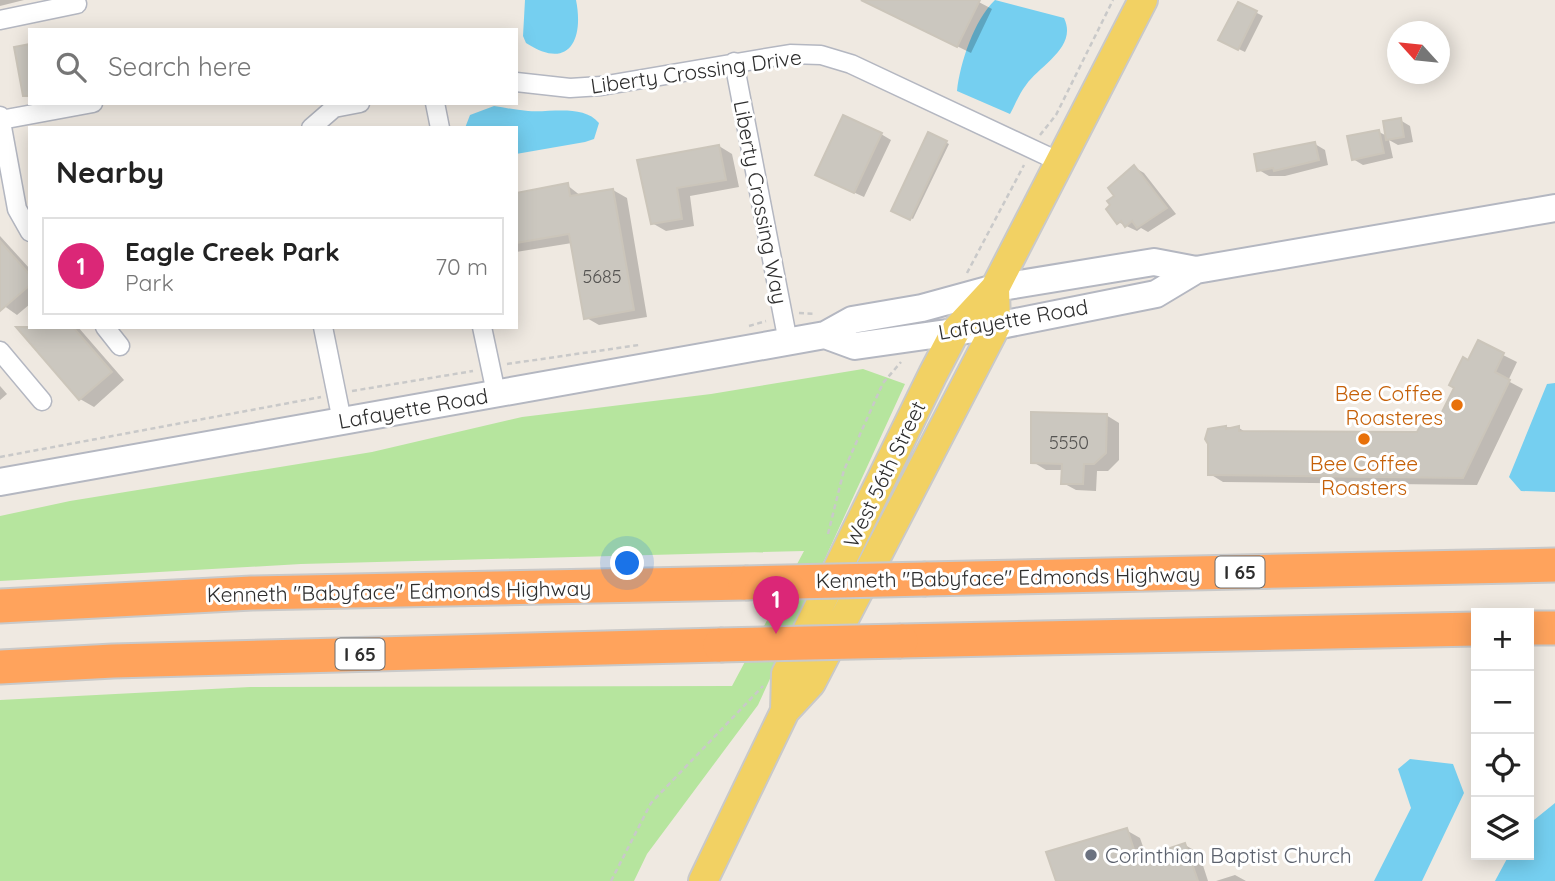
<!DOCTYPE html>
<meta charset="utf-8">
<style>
:root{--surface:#fff;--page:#f6f6f6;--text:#222;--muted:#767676;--line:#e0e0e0;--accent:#db2777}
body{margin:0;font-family:Quicksand,sans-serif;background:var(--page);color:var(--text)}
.controls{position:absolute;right:21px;bottom:21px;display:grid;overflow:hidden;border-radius:0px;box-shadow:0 4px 18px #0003}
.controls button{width:63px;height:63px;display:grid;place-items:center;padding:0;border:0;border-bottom:2px solid var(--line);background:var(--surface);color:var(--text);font:35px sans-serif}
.compass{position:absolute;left:1387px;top:21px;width:63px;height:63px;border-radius:50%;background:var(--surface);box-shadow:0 4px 18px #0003;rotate:297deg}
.you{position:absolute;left:628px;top:564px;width:24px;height:24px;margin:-18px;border:5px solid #fff;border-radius:50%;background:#1a73e8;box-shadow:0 0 0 10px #1a73e833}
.badge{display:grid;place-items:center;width:46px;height:46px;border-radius:50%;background:var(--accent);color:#fff;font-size:23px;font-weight:700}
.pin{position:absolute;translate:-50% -58px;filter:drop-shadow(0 2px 4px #0008)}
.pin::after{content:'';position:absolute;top:37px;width:24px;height:21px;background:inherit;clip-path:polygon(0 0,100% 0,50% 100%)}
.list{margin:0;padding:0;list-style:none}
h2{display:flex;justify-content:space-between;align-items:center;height:91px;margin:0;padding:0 28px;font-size:30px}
h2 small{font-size:23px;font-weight:400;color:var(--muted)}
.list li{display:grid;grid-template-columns:46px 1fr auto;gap:21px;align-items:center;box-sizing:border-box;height:98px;margin:0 14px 14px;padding:0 14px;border:2px solid var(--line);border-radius:0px}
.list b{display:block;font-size:26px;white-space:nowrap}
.list p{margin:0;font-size:23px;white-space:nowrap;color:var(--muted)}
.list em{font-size:23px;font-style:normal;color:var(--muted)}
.icon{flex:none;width:38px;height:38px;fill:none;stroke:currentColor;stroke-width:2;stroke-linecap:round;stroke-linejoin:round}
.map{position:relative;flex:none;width:1555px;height:881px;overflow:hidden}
.search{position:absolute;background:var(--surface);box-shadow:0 4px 18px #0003;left:28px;top:28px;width:490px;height:77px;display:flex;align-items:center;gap:18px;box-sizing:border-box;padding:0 24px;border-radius:0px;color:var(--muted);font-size:26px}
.panel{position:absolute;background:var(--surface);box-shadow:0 4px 18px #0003;left:28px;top:126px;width:490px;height:203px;border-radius:0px}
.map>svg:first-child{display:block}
.green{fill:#b6e59e}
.water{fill:#75cff0}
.shadow{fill:#0003}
.building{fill:#cbc7bf;stroke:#cbc5ba;stroke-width:2}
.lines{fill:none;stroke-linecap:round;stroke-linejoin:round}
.minor-casing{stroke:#b4b7c1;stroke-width:21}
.secondary-casing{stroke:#b4b7c1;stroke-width:30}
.primary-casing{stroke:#c9c9c9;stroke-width:32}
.motorway-casing{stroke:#c9c9c9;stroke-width:37}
.path{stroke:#c9c9c9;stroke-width:2.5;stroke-dasharray:5 3.5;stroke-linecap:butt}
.minor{stroke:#fff;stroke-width:18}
.secondary{stroke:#fff;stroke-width:26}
.primary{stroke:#f2d163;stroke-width:28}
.motorway{stroke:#ffa35c;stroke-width:33}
.motorway-bridge-casing{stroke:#c9c9c9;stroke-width:37;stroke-linecap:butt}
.motorway-bridge{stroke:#ffa35c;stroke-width:33}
.food-dot{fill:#e8710a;stroke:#fff;stroke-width:2.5}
.worship-dot{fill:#6b7280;stroke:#fff;stroke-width:2.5}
.labels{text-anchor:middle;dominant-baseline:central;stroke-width:6;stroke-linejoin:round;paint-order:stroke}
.number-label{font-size:18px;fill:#555452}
.shield{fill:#fff;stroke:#6d6d6d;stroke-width:2}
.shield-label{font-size:19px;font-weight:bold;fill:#2e2e2e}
.street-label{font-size:21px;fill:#2e2e2e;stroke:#fff}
.food-label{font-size:21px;fill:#c56008;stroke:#fff;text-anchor:end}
.worship-label{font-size:21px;fill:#5b616d;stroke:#fff;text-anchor:start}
</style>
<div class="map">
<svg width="1555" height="881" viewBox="0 0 1555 881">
<rect width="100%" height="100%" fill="#efe9e1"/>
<path class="green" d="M863 369 905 384 758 705 647 854 634 881H0V700L250 687 732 686 804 551 301 564 0 581V516L70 501 372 452 522 417 711 394Z"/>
<path class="water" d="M525 0H576C584 40 569 71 526 43L523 36Z
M995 0 1064 18C1078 47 1040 65 1026 85 1019 94 1015 105 1010 114L957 91C960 63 974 20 995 0Z
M494 106C506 108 517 110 528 111 550 113 583 104 599 123L594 139 585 142 516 154V128H465L470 115Z
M1555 383V492L1521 491 1509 477 1547 384Z
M1410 759 1453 764 1464 793 1422 881H1374L1411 808 1398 769Z
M1555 803V881H1495L1509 855H1529V824Z"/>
<path class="shadow" d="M0 0H24L0 6Z
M863 0H975L992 9 971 53Z
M1239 4 1263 16 1245 52 1226 43Z
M1400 120 1410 126 1413 142 1398 145 1389 140 1393 158 1363 165 1353 159 1379 132 1387 136Z
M881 134 891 140 864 197 827 180Z
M929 134 949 144 913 219 893 210Z
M1315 144 1325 150 1328 165 1285 176H1269L1259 170Z
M719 146 732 154 739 187 690 196 694 226 666 231 652 223 639 162Z
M1134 167 1144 173 1176 214 1148 232 1141 228 1137 231 1118 222 1116 196Z
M567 185 581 196 613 190 627 198 647 317 599 325 585 317 572 243 516 252V194Z
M0 236 30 269V304L17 315 0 303Z
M30 325 78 327 124 380 94 407 80 399 22 332Z
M1479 343 1517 362 1508 381 1523 389 1477 485 1223 482 1210 474 1225 427 1239 428 1247 433 1417 434 1439 422Z
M0 386 7 394 0 400Z
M1106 415 1119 423V460L1108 471H1097L1096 491 1076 490 1063 483V470H1046L1033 462Z
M1126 830 1140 838 1147 858 1185 845 1199 853 1208 881H1058Z
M1235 875 1246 881H1216Z"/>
<path class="building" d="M861 0H980L957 47Z
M1238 2 1257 11 1238 50 1218 40Z
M30 44V96H23L14 47Z
M843 115 882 133 854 193 815 175Z
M1401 118 1404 137 1386 140 1383 121Z
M1379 130 1384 153 1352 160 1347 136Z
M928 132 947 141 910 220 891 211Z
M1315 142 1319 160 1274 171 1273 168 1257 171 1254 154Z
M719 145 726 180 677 188 682 219 651 224 637 160Z
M1134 165 1167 208 1137 228 1132 221 1125 227 1121 221 1117 224 1106 209 1110 205 1107 201 1114 196 1108 188Z
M568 183 570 196 613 189 634 310 584 319 569 234 516 243V193Z
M0 241 30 275V285L0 311Z
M16 327H73L112 372 79 400Z
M1478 340 1504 353 1495 372 1510 380 1463 478 1208 475V444L1205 439 1208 429 1226 426V429L1239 426V431L1417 432 1422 423 1438 420 1454 388 1449 385 1463 357 1468 360Z
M1031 412 1107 414 1106 453 1094 464H1084L1083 484H1061L1062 464 1031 463Z
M1127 828 1137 859 1185 843 1198 881H1056L1046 852Z"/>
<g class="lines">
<defs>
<path id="minor" d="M0 20 77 4
M734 62 788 342
M516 82 570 88 601 86 790 54 821 55 851 64 1062 163
M435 103 440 128
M0 116 17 209 30 232
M1 120 93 103
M311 128 334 108 360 103
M105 327 120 346
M323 327 342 421
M482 327 496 393
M0 351 42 401"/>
<path id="secondary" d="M825 335 855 346 996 326 1156 294 1196 270 1555 208
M0 482 825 335 852 320 922 308 995 288 1154 262 1196 270"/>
<path id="primary" d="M785 711 786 674 933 374 956 330 995 288 1143 0
M703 881 785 711 811 683 996 326 995 288"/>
<path id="motorway" d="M926 579 1555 565
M0 606 252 593 745 583
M1529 628H1555
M901 641 1476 629
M0 667 113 661 720 645"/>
</defs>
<use href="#minor" class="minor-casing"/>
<use href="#secondary" class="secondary-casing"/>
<use href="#primary" class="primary-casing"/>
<use href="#motorway" class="motorway-casing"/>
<path class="path" d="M1040 135 1056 115 1113 0
M967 273 1024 165
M799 313 816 314
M749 326 766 321
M507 364 639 345
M352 391 473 371
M0 457 321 397
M828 534 844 470 883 383 901 362
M611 881 651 803 763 686"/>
<use href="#minor" class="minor"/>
<use href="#secondary" class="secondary"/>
<use href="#primary" class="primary"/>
<use href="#motorway" class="motorway"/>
<defs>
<path id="motorway-bridge" d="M745 583 926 579
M720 645 901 641"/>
</defs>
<use href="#motorway-bridge" class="motorway-bridge-casing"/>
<use href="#motorway-bridge" class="motorway-bridge"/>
</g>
<g class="food-dot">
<circle cx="1457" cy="405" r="7"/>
<circle cx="1364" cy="439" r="7"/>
</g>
<circle class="worship-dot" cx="1091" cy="855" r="7"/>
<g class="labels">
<g class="number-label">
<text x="602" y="276">5685</text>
<text x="1069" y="442">5550</text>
</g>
<g class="shield">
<rect x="1215.5" y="556.5" width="49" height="31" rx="5"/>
<rect x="335.5" y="638.5" width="49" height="31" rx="5"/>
</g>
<g class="shield-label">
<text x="1240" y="572">I 65</text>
<text x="360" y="654">I 65</text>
</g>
<g class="street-label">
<text transform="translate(696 71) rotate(-8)">Liberty Crossing Drive</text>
<text transform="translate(761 202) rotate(79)">Liberty Crossing Way</text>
<text transform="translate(1013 319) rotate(-10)">Lafayette Road</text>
<text transform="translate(413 408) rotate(-10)">Lafayette Road</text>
<text transform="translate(884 474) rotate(-64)">West 56th Street</text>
<text transform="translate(1008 577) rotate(-1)">Kenneth "Babyface" Edmonds Highway</text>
<text transform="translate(399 591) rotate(-1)">Kenneth "Babyface" Edmonds Highway</text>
</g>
<g class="food-label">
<text x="1443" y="393">Bee Coffee<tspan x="1443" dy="24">Roasteres</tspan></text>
<text x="1364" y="463" text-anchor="middle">Bee Coffee<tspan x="1364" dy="24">Roasters</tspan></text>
</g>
<g class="worship-label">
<text x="1105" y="855">Corinthian Baptist Church</text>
</g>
</g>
</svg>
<div class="controls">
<button>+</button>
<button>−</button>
<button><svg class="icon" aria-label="locate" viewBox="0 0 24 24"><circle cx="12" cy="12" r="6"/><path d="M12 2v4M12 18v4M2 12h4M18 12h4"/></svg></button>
<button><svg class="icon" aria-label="layers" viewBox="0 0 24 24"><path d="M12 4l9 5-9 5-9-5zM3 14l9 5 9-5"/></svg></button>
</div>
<svg class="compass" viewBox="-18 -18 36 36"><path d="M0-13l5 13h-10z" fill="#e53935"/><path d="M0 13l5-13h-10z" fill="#767676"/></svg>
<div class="you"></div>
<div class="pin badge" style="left:776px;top:634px">1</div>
<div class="search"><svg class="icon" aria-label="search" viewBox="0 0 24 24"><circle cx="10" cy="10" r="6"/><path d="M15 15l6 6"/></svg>Search here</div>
<section class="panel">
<h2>Nearby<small></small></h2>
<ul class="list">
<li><span class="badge">1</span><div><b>Eagle Creek Park</b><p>Park</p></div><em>70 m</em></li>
</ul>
</section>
</div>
